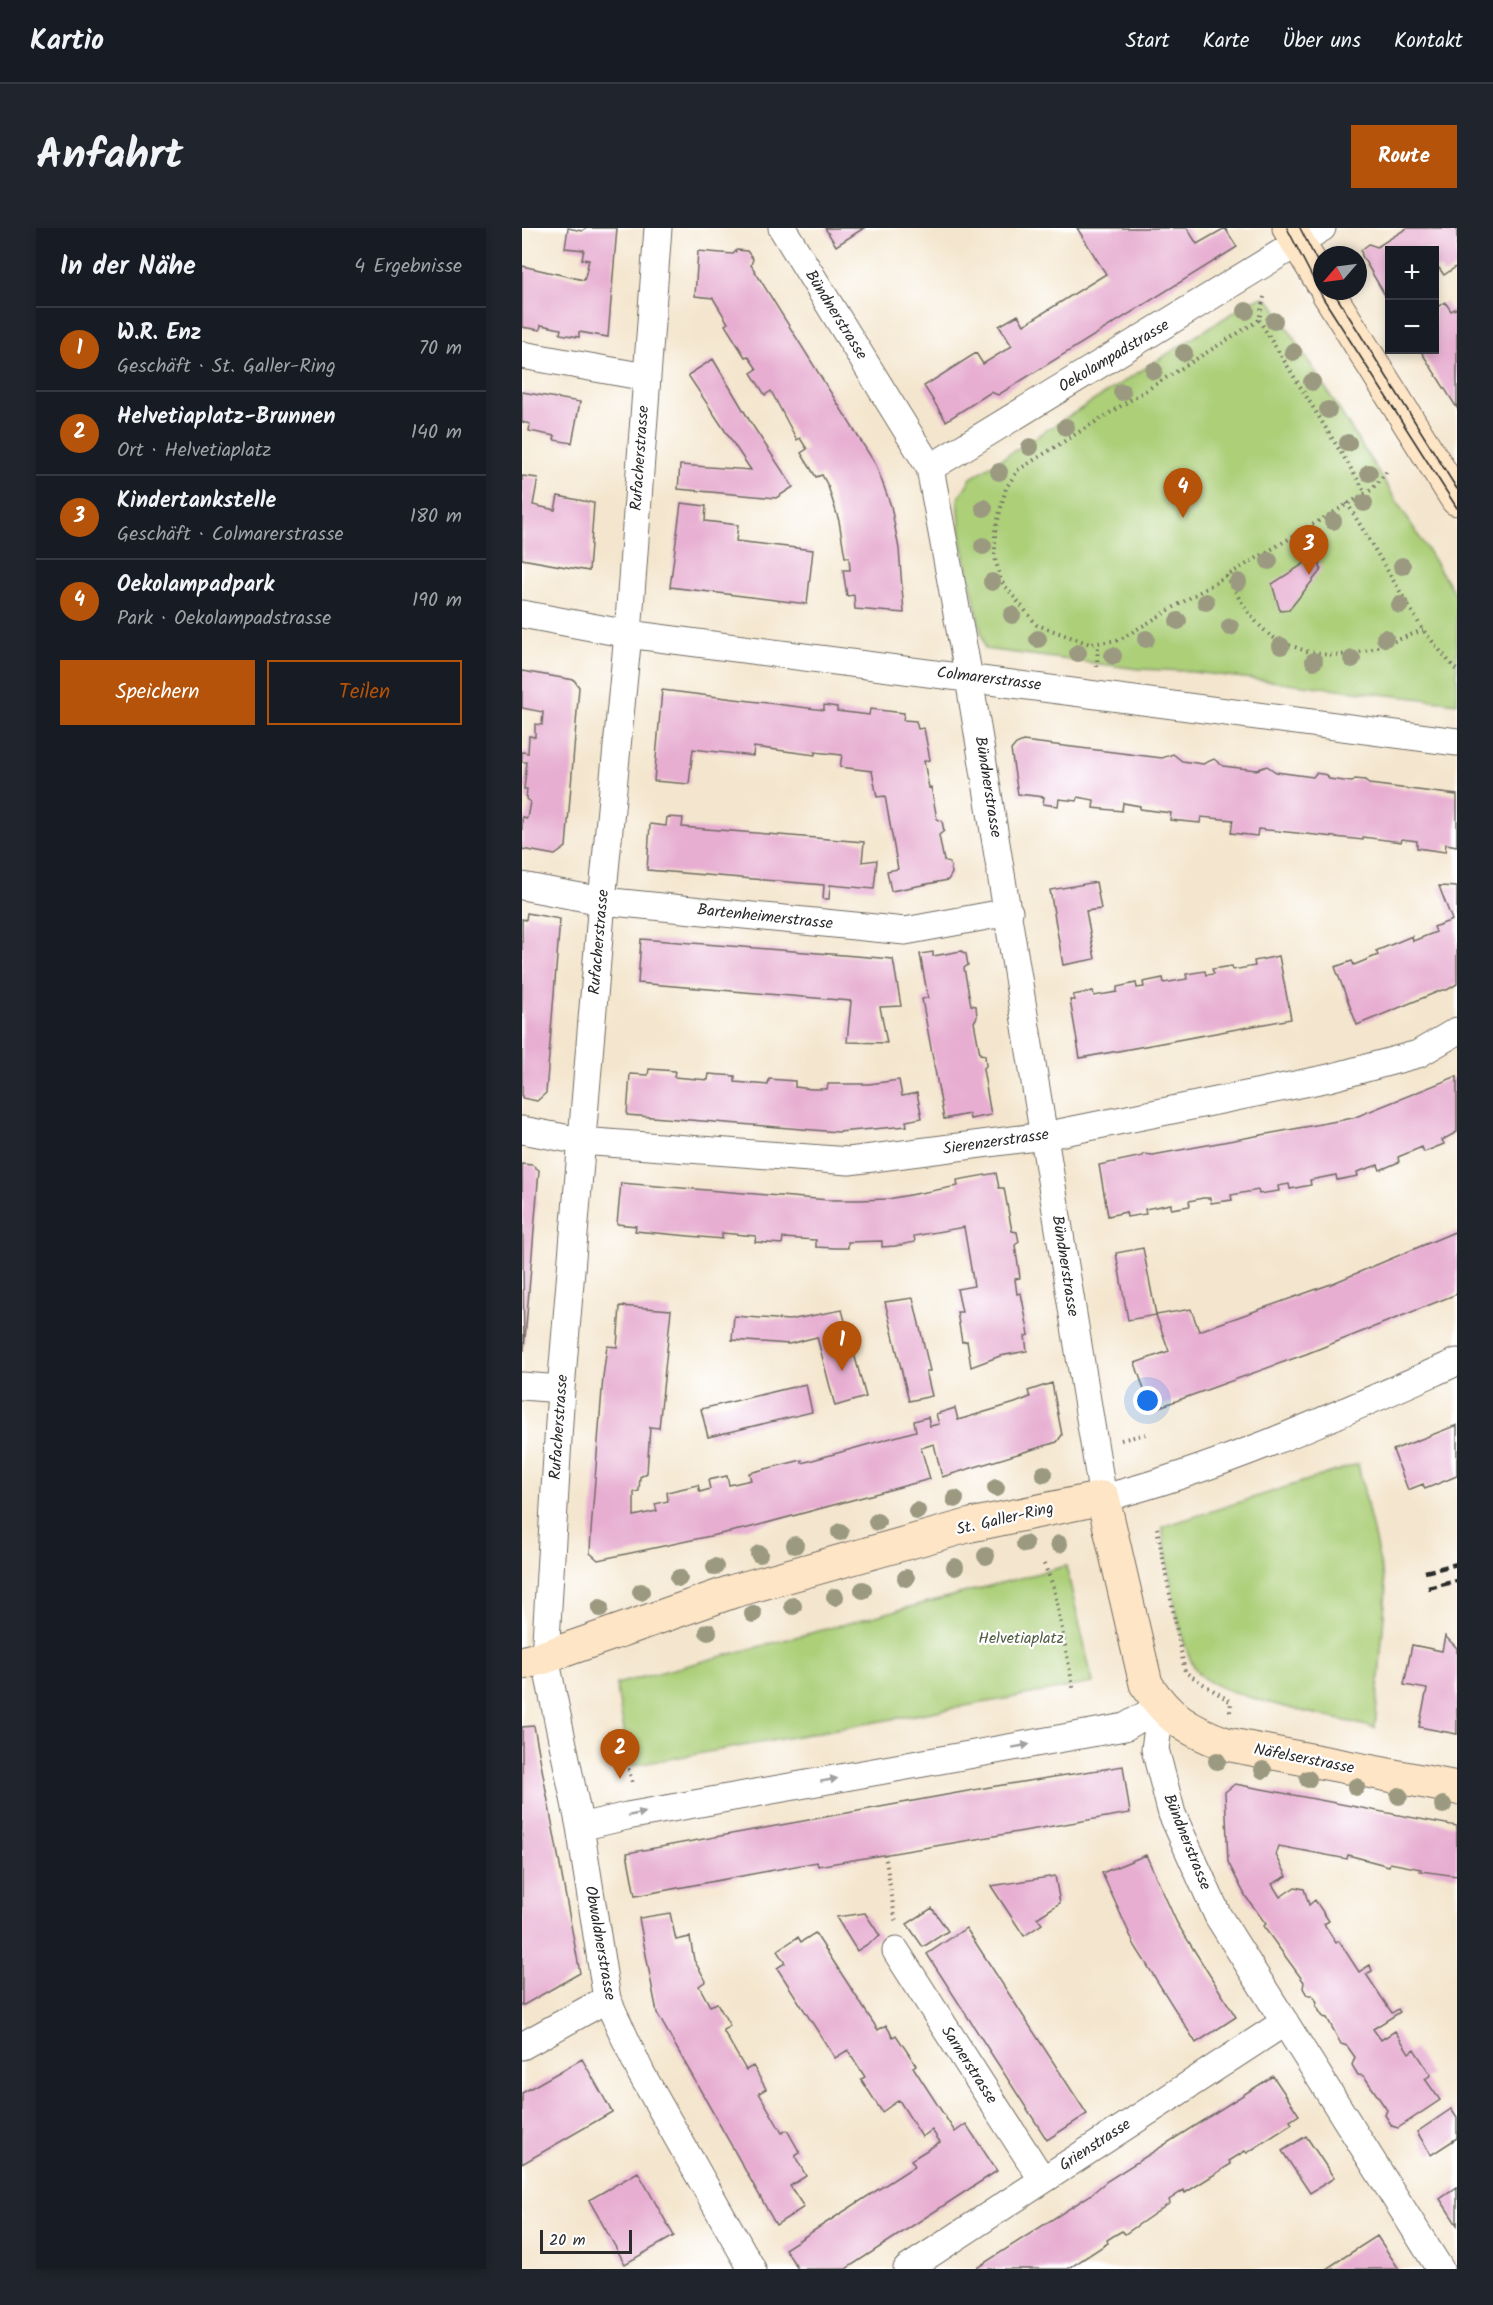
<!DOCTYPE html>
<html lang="de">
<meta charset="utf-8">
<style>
:root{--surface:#171b24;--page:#20242c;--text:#f1f3f6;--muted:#9ea1a6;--line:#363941;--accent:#b45309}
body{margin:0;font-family:Kalam,sans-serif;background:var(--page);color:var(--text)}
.controls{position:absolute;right:18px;top:18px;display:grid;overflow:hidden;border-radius:0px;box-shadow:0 3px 9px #0003}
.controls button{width:54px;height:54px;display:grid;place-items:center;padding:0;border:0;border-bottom:2px solid var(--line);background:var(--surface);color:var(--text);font:30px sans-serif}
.compass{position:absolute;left:791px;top:18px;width:54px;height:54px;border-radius:50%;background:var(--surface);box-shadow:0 3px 9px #0003;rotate:242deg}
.scale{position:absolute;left:18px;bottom:15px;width:92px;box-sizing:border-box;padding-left:6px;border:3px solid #2b2b2b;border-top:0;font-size:16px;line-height:21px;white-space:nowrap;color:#2b2b2b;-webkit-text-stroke:4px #fff;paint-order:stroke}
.you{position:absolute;left:626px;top:1173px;width:21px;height:21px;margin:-15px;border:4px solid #fff;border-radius:50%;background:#1a73e8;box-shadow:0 0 0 9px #1a73e833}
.badge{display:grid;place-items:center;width:39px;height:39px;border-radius:50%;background:var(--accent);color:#fff;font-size:20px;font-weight:700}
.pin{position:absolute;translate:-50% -50px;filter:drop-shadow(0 2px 3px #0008)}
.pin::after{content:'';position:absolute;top:32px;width:21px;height:18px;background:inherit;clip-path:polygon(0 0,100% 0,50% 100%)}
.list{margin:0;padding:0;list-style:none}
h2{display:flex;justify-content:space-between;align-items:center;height:78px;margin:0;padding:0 24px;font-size:26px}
h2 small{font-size:20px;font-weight:400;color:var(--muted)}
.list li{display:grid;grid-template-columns:39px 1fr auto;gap:18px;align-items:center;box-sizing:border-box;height:84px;padding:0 24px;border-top:2px solid var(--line)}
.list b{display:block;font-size:22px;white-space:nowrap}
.list p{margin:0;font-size:20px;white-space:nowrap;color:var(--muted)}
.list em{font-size:20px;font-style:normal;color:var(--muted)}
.actions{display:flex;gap:12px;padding:18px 24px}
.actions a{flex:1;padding:14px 0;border:2px solid var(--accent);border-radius:0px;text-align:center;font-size:21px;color:var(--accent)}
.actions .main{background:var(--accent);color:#fff}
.map{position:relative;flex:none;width:935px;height:2041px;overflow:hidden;border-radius:0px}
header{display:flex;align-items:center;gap:36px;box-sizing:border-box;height:84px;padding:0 30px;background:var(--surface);border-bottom:2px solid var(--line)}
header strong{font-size:28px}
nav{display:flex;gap:33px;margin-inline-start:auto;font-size:21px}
.intro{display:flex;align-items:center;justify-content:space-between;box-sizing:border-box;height:144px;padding:0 36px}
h1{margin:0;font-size:42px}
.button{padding:15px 27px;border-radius:0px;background:var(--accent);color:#fff;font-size:21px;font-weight:700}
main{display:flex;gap:36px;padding:0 36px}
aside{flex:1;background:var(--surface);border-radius:0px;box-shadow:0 3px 9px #0003}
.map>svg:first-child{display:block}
.green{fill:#accf78;stroke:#6c7d52;stroke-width:1.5}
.building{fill:#e7aed1}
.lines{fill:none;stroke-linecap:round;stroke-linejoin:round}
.street-casing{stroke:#716c64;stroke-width:29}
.secondary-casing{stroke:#716c64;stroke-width:35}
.path{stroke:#716c64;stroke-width:4;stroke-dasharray:1.5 4.5;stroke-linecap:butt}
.street{stroke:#fff;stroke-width:27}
.secondary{stroke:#fde5c5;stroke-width:33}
.tram{stroke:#2b2b2b;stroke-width:1.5}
.rail{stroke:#2b2b2b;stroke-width:4.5;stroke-dasharray:9 4.5;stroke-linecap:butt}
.tree{fill:#9b9a81}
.oneway{fill:#a0a0a0}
.labels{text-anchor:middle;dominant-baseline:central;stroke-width:4.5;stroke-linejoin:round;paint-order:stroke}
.street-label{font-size:16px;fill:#2b2b2b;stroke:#fff}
.park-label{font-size:16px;fill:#525c42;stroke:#fff}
</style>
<header>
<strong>Kartio</strong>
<nav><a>Start</a><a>Karte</a><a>Über uns</a><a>Kontakt</a></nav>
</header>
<div class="intro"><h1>Anfahrt</h1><a class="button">Route</a></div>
<main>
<aside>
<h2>In der Nähe<small>4 Ergebnisse</small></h2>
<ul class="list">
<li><span class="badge">1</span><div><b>W.R. Enz</b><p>Geschäft · St. Galler-Ring</p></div><em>70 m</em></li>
<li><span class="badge">2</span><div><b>Helvetiaplatz-Brunnen</b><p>Ort · Helvetiaplatz</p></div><em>140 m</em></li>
<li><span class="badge">3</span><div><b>Kindertankstelle</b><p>Geschäft · Colmarerstrasse</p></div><em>180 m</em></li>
<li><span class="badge">4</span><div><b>Oekolampadpark</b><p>Park · Oekolampadstrasse</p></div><em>190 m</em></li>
</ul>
<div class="actions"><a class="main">Speichern</a><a>Teilen</a></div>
</aside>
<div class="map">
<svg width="935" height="2041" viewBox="0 0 935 2041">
<rect width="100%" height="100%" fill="#fff"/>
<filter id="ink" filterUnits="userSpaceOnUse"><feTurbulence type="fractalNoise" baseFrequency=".0167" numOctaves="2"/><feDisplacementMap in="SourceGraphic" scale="12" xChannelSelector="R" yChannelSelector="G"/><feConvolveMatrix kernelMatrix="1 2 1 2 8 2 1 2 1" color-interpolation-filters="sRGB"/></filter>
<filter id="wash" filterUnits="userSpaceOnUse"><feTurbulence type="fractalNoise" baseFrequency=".008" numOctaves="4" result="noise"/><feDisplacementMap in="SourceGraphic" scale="24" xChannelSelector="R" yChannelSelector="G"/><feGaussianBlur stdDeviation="1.35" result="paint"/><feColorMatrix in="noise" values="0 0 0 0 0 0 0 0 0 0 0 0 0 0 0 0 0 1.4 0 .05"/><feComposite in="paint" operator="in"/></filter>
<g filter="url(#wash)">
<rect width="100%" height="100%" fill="#f4e6ce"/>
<path class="green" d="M742 69 750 75 935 369V475L662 443 616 441 463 421 439 310 436 271 449 250 731 72Z
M836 1236 864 1362 853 1500C815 1490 704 1470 679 1448 656 1427 646 1332 640 1299Z
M544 1338 571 1455 108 1538 94 1456Z"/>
<g id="blocks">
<path class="building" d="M46 0 60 3 64 0H95L86 109 57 104V109L38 106 39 101 19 97 18 102 0 99V38L62 52 63 49 67 32 60 31 62 22 43 20Z
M303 0H342L314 18Z
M555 0H665L675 16 703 0 715 19 476 167 469 164 424 193 402 158 454 125 461 136 490 118 477 98 496 87 502 97 584 46Z
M885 0H935V38L922 47 917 40 912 43V22H867V74L840 28 839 22 847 16 855 19Z
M215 22 225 23 231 31 229 37 354 237 369 278 377 321 382 385 333 381 332 367 325 368 321 342H328L327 329H323L317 293 306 258 300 247 294 249 279 225 285 221 278 210 275 212 249 163 243 167 229 145 235 141 226 128 223 129 203 97 206 95 191 70 173 68 176 23 211 26Z
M923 74 929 83 935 80V180L898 122H912V81Z
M191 131 229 195 271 259 254 270 156 261 158 237 229 242 166 147Z
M0 164 58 174 50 215 32 212 33 208 7 203 8 196 0 194Z
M0 248 16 250 11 277 33 282 36 268 72 275 67 343 0 331Z
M159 275 184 278 183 293 216 297 214 313 291 322 285 376 148 359Z
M789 331 797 333 799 342 767 382 758 383 750 356Z
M0 443 52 452 57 459 44 619 33 627 0 621V589L5 590 8 574 4 571 5 561H2L5 534H0V524L6 525 7 508 13 509V496L20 497 21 484 0 480Z
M140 462 302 482V477L315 479V483L347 487 348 481 382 485 381 492 394 493 396 501 402 500 408 532 402 533 407 560 409 559 415 591 420 593 422 603 417 607 422 633 428 635 430 645 426 652 369 663 365 643 376 641 363 568 355 569 350 543 318 539 320 527 293 524V527L232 519 231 528 171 521 167 556 132 553Z
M501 513 640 530 651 526 660 533 681 536 692 531 701 538 734 542 745 538 754 544 791 549 794 545 805 547 807 551 830 554 833 551 843 552 847 556 935 567V618L924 616 923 624 895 620V613L880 611 879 614 841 609V612L736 601 735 608 709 605 711 592 679 589 678 595 648 592 649 585 618 581V578L601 575 600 583 571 580 572 572 556 569 555 573 537 571 536 578 521 576 522 569 496 566 489 522 494 516Z
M145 589 161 590 160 599 342 614 340 634 355 632 352 661 308 657 307 671H301L302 657 125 642 128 596 144 598Z
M574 654 579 681 564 683 573 731 541 737 528 662Z
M917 658 935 659V756L925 762H920L835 797 813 739 830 733 832 737 856 727 854 723 890 708 891 713 914 704 912 699 930 692Z
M5 685 38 691 24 865 15 873 0 870V691L4 692Z
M119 711 371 731 379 778 358 779 365 815 325 814 329 773 116 755Z
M439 723 444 726 446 737 442 740 449 777 454 778 455 789 452 794 458 826 463 827 464 838 461 841 469 887 448 891 447 886 422 891 400 771 406 770 398 726 411 724V728Z
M757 728 769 791 558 830 548 772H553L551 767 571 763 572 768 595 764V759L614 755 615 760 622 759 621 754 641 750 642 755 665 751 664 746 683 743 684 747 692 746 690 741 710 738 711 742 733 738 732 733Z
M127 841 153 843 152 849 186 852 187 846 213 848V854L246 857 247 851 273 853V859L290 861H305L306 856H347L377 852 380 868 395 865 400 890 384 893 385 898 316 904 105 887 108 846 126 847Z
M935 848V904L920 912 922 916 902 924 900 919 876 929 877 934 858 942 856 937 835 944 836 948 815 952 814 947 788 952 789 957 768 961 767 956 756 958 757 963 737 966 736 962 709 967 710 972 689 975 688 970H681L667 973 668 978 649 981V976L623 981 624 986 605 989 604 984 586 988 577 937 621 928V926L631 927 831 890Z
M0 936 10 937 17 942 2 1123Z
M474 945 477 960H482L490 1003 495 1004 497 1014 493 1017 498 1050 493 1051 495 1066 499 1065 507 1107 503 1108 505 1123 478 1128 449 1139 445 1113 440 1114 435 1084H440L435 1061 452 1058 442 999 392 1008 393 1014 373 1018 360 1019V1013L326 1014V1020H313L294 1019V1012L261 1010 260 1016 233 1014 234 1008 200 1005V1011L156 1007 113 1003 114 998 95 996 99 955 307 972H336L366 971 436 958 435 952Z
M935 1003V1066L784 1126 629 1182 613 1135 647 1123 634 1087 669 1081 677 1103 809 1056Z
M621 1020 634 1087 606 1092 594 1025Z
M391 1070 408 1143H404L410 1168 387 1173 363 1074Z
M98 1078 149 1082 137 1200 128 1199 125 1245 118 1249 117 1263 112 1264V1288L135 1283 133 1276 146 1273 145 1264 176 1257 178 1264 188 1261 186 1252 205 1248 207 1257 229 1252 227 1245 280 1232V1235L394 1203 392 1193 406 1189 408 1198 417 1196 414 1186 433 1180 436 1192 493 1175 508 1169 506 1163 530 1155 540 1207 535 1214 420 1249 412 1216 399 1220 408 1251 226 1300 76 1332 68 1325 69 1303 81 1149 85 1118 95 1119Z
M320 1082 344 1169 313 1178 295 1109 267 1116 210 1112 212 1088 267 1092Z
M284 1156 290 1184 186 1209 179 1181Z
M935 1197V1248L903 1261 901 1256 886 1262 871 1222Z
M923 1408 935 1420V1506L897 1499 905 1461 882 1457 890 1417 920 1423Z
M12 1498 58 1745 0 1778V1499Z
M601 1538 608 1585 296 1638 295 1634 113 1668 105 1625 468 1559Z
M713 1556 935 1598V1648L898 1643 899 1641 868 1635 867 1638 826 1627 825 1631 757 1618 754 1627 765 1648 750 1656 758 1669 773 1659 782 1661 787 1677 793 1672 807 1693 802 1696 814 1715 817 1713 837 1744 848 1737 850 1743 844 1746 870 1785 876 1781 878 1784 851 1801 859 1812 873 1803 887 1825 892 1821 909 1847 903 1851 918 1872 876 1900 870 1898 863 1887 865 1882 842 1848 836 1847 830 1837 833 1829 825 1818 819 1816 805 1790 801 1789 794 1778 795 1774 790 1767H785L781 1760 782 1754 741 1698 744 1696 724 1669 706 1634 703 1564Z
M624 1627 655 1695 714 1789 674 1815 613 1718 580 1645Z
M533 1648 538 1675 515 1690 520 1696 502 1708 469 1658Z
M410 1680 426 1703 401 1719 385 1696Z
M148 1685 154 1712 168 1709 172 1732 184 1753 177 1758 188 1778 195 1775 208 1798 201 1802 224 1842 231 1838 244 1861 237 1865 260 1905 265 1902 278 1925 273 1928 284 1948 268 1958 282 1979 254 1997 135 1785 117 1690Z
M343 1685 358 1708 335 1723 314 1689Z
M444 1700 565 1886 525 1912 405 1726Z
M293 1705 356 1802 364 1797 371 1809 374 1807 394 1837 391 1839 433 1904 444 1896 475 1943 324 2041H276L263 2021 393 1938 389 1932 418 1914 410 1902 400 1909 377 1872 360 1884 339 1851 343 1849 326 1822 313 1830 255 1740 263 1735 255 1723 276 1709 279 1714Z
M60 1831 90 1884 0 1936V1865Z
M751 1848 777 1887 768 1893 770 1896 725 1925 723 1923 707 1933 709 1936 663 1965 662 1962 647 1972 648 1975 603 2006 600 2003 593 2007 585 2012 586 2015 546 2041H453L567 1968 585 1953Z
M929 1881 935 1890V1910L909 1927 895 1904Z
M784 1908 812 1950 788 1965 760 1923Z
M116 1944 152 2008 103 2036 67 1972Z
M935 1959V1997L918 1971Z
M855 2008 877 2041H804L827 2026Z"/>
</g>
</g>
<g filter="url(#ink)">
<use href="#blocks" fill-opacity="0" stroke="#716c64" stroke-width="1.5"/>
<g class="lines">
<defs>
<path id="street" d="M136 0 106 406 80 673 39 1161 23 1429 58 1599 85 1771 119 1845 230 2041
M260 0 408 240 447 450 581 1270C703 1239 820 1185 935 1134
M0 127 124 149
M408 240 800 0
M0 386 106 406 935 514
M0 658 80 673 383 703 487 684
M0 902 59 913 327 933 522 908 807 850 896 826 935 803
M0 1158 39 1161
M639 1478 633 1521 650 1586 696 1688 918 2041
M58 1599 105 1588 603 1499 639 1478
M374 1723 520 1951
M0 1818 85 1771
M385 2041 763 1794"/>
<path id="secondary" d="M767 0 800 54
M805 63 935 271
M0 1435 23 1429 212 1363 449 1297 581 1270 624 1456C647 1491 666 1502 704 1516L935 1560"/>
</defs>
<use href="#street" class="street-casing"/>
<use href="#secondary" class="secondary-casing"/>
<path class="path" d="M742 69 737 92 496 242 484 260 473 303V330L479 353 515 397 568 416 597 412 849 262 867 241
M737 92 844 265
M825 275 901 402 935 443
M704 348C717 370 730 395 752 410 757 414 766 417 773 419 820 438 857 419 901 402
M575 439 576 415
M599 1212 624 1206
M635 1300 663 1444 709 1474 708 1484
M522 1336 532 1360 552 1464
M95 1536 107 1542 110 1554 107 1557
M363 1626 374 1696"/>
<use href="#street" class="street"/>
<use href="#secondary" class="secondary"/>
<path class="tram" d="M765 0 801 70 935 280
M778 0 800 43
M811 63 935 261"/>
<path class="rail" d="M903 1344 935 1336
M906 1360 935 1353"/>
</g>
<g class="tree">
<circle cx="724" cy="83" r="9"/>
<circle cx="752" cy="93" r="9"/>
<circle cx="771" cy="124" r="9"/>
<circle cx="662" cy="125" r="9"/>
<circle cx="632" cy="143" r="9"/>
<circle cx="790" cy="154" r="9"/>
<circle cx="600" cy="164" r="9"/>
<circle cx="806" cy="182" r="9"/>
<circle cx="544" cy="199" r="9"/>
<circle cx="826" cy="215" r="9"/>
<circle cx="508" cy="219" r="9"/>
<circle cx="477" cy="244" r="9"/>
<circle cx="847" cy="245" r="9"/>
<circle cx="842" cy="275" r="9"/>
<circle cx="462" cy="280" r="9"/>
<circle cx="811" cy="293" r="9"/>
<circle cx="778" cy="314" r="9"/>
<circle cx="461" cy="318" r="9"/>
<circle cx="747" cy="333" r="9"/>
<circle cx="880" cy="338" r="9"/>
<circle cx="470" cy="354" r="9"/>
<circle cx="716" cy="354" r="9"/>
<circle cx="684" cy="374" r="9"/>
<circle cx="878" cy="377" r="9"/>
<circle cx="490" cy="387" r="9"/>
<circle cx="656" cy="393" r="9"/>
<circle cx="708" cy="399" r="9"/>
<circle cx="863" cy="410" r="9"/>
<circle cx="516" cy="411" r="9"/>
<circle cx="624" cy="411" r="9"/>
<circle cx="759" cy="418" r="9"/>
<circle cx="556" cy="425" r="9"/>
<circle cx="591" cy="428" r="9"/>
<circle cx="830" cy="431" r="9"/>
<circle cx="792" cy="433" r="9"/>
<circle cx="522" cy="1246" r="9"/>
<circle cx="474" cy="1260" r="9"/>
<circle cx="433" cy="1271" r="9"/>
<circle cx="395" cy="1283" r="9"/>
<circle cx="355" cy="1294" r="9"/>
<circle cx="318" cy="1304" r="9"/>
<circle cx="503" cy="1316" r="9"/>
<circle cx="537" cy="1316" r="9"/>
<circle cx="273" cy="1317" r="9"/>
<circle cx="237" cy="1326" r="9"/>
<circle cx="464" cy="1328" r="9"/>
<circle cx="193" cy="1339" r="9"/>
<circle cx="433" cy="1339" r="9"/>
<circle cx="157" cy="1350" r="9"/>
<circle cx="384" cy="1350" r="9"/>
<circle cx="341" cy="1362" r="9"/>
<circle cx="119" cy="1364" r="9"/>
<circle cx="313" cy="1369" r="9"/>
<circle cx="271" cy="1378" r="9"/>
<circle cx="78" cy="1380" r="9"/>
<circle cx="231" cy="1386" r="9"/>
<circle cx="186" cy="1404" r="9"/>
<circle cx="695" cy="1533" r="9"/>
<circle cx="741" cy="1542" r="9"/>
<circle cx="786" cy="1551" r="9"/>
<circle cx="834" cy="1559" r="9"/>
<circle cx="877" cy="1568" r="9"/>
<circle cx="921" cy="1577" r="9"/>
</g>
<defs><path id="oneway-solid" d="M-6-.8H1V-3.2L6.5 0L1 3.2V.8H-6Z" transform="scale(1.5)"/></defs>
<g class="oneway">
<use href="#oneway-solid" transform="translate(499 1518) rotate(-10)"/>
<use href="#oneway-solid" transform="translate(307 1552) rotate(-10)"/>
<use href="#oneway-solid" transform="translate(115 1586) rotate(-10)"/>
</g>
</g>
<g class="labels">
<g class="street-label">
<text transform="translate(314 87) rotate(58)">Bündnerstrasse</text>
<text transform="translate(592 128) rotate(-31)">Oekolampadstrasse</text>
<text transform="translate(118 230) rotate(-86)">Rufacherstrasse</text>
<text transform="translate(467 451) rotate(7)">Colmarerstrasse</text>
<text transform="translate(466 559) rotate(81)">Bündnerstrasse</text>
<text transform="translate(243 689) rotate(6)">Bartenheimerstrasse</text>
<text transform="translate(77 714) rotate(-85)">Rufacherstrasse</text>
<text transform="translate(474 914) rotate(-8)">Sierenzerstrasse</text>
<text transform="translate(543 1038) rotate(81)">Bündnerstrasse</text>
<text transform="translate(37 1199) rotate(-86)">Rufacherstrasse</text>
<text transform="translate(483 1291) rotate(-13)">St. Galler-Ring</text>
<text transform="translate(782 1531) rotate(11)">Näfelserstrasse</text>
<text transform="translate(665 1614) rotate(68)">Bündnerstrasse</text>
<text transform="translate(78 1715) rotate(80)">Obwaldnerstrasse</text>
<text transform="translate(447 1837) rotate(57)">Sarnerstrasse</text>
<text transform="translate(573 1917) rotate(-33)">Grienstrasse</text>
</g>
<g class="park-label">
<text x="499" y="1410">Helvetiaplatz</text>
</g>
</g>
</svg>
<div class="controls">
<button>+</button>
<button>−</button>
</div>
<svg class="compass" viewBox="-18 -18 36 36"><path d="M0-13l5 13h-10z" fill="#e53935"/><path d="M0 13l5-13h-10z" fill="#9ea1a6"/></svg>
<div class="scale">20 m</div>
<div class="you"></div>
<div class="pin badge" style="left:320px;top:1143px">1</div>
<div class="pin badge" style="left:98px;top:1551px">2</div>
<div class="pin badge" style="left:787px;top:347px">3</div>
<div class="pin badge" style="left:661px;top:290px">4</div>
</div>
</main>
